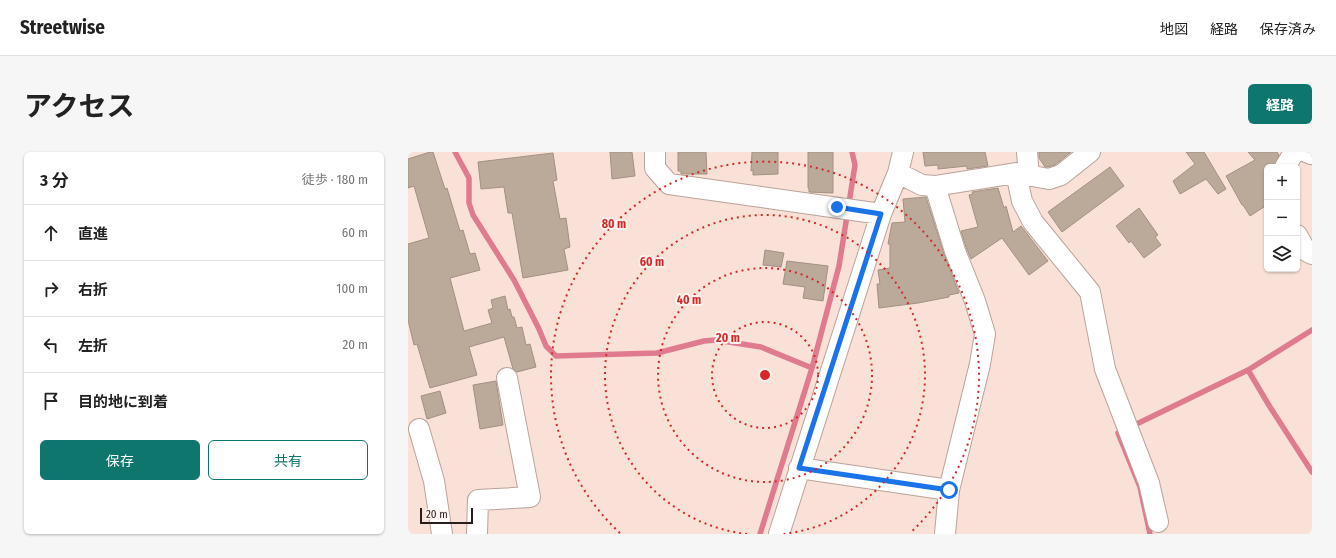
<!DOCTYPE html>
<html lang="ja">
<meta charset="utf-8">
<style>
:root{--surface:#fff;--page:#f6f6f6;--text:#222;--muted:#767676;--line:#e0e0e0;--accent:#0f766e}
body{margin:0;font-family:"Fira Sans Condensed","Noto Sans JP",sans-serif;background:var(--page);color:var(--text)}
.controls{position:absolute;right:12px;top:12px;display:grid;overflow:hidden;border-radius:6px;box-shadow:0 1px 3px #0004}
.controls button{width:36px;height:36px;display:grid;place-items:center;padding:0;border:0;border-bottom:1px solid var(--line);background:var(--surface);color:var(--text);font:20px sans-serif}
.scale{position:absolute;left:12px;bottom:10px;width:53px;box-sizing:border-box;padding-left:4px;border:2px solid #281f1c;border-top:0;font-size:11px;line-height:14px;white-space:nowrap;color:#281f1c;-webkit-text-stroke:3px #fcf2ee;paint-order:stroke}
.stop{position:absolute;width:12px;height:12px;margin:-9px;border:3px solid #1a73e8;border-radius:50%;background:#fff}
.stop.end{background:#1a73e8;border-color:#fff;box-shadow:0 1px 4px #0008}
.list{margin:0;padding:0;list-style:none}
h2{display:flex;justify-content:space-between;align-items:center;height:52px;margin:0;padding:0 16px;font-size:17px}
h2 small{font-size:13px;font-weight:400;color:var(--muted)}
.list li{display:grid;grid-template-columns:26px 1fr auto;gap:12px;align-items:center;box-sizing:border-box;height:56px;padding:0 16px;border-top:1px solid var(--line)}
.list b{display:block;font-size:15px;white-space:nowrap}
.list em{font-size:13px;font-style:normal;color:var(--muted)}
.actions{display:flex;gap:8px;padding:12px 16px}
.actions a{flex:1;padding:9px 0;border:1px solid var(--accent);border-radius:6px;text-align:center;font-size:14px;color:var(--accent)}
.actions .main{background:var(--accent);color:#fff}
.icon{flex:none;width:22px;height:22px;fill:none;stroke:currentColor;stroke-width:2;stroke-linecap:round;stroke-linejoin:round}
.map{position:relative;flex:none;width:904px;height:382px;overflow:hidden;border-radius:6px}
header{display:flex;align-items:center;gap:24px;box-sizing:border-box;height:56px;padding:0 20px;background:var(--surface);border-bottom:1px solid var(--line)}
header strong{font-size:19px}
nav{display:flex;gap:22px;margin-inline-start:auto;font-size:14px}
.intro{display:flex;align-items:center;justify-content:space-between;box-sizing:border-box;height:96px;padding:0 24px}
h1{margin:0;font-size:28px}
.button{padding:10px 18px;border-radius:6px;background:var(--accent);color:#fff;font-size:14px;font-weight:700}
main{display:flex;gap:24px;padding:0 24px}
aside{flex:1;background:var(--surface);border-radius:6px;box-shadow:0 1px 3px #0004}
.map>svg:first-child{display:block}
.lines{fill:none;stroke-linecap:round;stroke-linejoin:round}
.stream{stroke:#e07a8f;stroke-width:5.5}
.building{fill:#bba99a;stroke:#a29082}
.street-casing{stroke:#baa39a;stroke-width:22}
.street{stroke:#fff;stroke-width:20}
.route{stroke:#1a73e8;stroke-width:5}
.ring{fill:none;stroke:#d62828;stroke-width:2;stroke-dasharray:2 4}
.centre{fill:#d62828;stroke:#fcf2ee;stroke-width:2}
.ring-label{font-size:12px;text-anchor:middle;font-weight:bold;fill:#d62828;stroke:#fcf2ee;stroke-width:4;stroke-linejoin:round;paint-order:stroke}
</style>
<header>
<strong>Streetwise</strong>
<nav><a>地図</a><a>経路</a><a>保存済み</a></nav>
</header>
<div class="intro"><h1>アクセス</h1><a class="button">経路</a></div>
<main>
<aside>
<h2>3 分<small>徒歩 · 180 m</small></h2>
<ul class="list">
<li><svg class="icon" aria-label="ahead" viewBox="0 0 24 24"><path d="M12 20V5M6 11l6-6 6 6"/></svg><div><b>直進</b></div><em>60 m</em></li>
<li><svg class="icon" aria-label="right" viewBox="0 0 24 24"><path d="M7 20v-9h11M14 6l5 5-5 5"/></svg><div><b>右折</b></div><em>100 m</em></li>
<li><svg class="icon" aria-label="left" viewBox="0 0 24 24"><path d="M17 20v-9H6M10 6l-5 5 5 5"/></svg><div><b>左折</b></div><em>20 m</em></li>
<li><svg class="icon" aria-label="arrive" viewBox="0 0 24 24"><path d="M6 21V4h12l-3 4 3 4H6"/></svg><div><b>目的地に到着</b></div></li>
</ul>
<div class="actions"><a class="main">保存</a><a>共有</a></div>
</aside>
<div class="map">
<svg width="904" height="382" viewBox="0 0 904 382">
<rect width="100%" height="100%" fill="#f9e1d7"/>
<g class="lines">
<path class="stream" d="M47 0 61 26V51L65 63 106 128 131 177 138 194 148 204 249 201 296 189 308 188 353 195 404 216
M840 218 862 255 904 320
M352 382 404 216 431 114 447 13 444 0
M742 382 732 335 710 281 840 218 904 178"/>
</g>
<path class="building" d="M22 0H25L37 37 39 36 52 79 55 78 62 102 67 101 72 118 42 126 56 179 84 171 80 158 85 156 83 148 97 144 100 158 102 157 104 165H106L109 176 114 175 118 193 122 192 128 215 109 220 105 217 96 185 61 195 69 223 22 236 9 192 6 193 0 168V92L21 86 6 34 0 36V7Z
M202 0H224L227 24 204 27Z
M270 0H298L299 22H273V19H270Z
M344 0H370V22L345 23V18L343 19Z
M400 0H425V41L401 40V36H400Z
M515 0H577L580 14 559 17V14L530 17V13L517 14Z
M631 0H663L647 13 640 15H637L631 6Z
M778 0H796L818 37 810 42 798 27 772 42 765 29 787 12Z
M840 0H869L871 3 866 15H859V53L842 64 835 53H834L818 24 847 8Z
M145 1 149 28 145 29 152 67 158 66 162 95 156 97 160 118 115 126 104 61H100L96 35 73 37 70 10Z
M702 15 716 34 654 80 640 60Z
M590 36 596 56 598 54 605 80 613 74 640 109 621 123 594 86 563 107 558 95 553 79 570 75 561 43 565 42 564 40Z
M518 45 536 102 551 141 541 143V145L510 151 471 156 469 132H472L470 118 482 116V92H480L484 71 497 70 495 47Z
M731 56 750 83 747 85 753 93 736 106 723 89 721 91 708 74Z
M357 98 376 101 373 115 355 113Z
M379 109 420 114 415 149 395 146 397 135 375 132Z
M88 229 95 273 72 277 65 233Z
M32 239 38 261 19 267 13 244Z"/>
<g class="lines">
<defs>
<path id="street" d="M247 0V16L261 32 473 62
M619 0 621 24
M898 0 903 2 904 1
M877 15 885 2V0
M490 21 514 33 527 34 547 99 567 149 577 182 572 212 541 338 537 382
M608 21 614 49 625 70 682 140 697 217 741 331 750 370
M527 34 608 21 641 27 653 23 682 0
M889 83 898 99 904 102
M11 277 26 329 34 382
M391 316 541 338
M69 382 70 348 122 345 99 226
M371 382 473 62 490 21 495 0"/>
</defs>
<use href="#street" class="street-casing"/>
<use href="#street" class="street"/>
</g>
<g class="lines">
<path class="route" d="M429 55 473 62 391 316 541 338"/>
</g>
<g class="ring">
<circle cx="357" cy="223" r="53"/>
<circle cx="357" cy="223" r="107"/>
<path d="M339 382A160 160 0 1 1 375 382"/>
<path d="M212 381A214 214 0 1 1 502 381"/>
</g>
<circle cx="357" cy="223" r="6" class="centre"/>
<g class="ring-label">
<text x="206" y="76">80 m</text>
<text x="244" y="114">60 m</text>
<text x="281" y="152">40 m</text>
<text x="320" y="190">20 m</text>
</g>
</svg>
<div class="controls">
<button>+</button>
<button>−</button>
<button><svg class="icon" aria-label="layers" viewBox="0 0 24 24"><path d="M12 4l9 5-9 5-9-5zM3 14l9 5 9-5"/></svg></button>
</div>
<div class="scale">20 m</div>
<div class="stop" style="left:541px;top:338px"></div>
<div class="stop end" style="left:429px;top:55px"></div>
</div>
</main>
